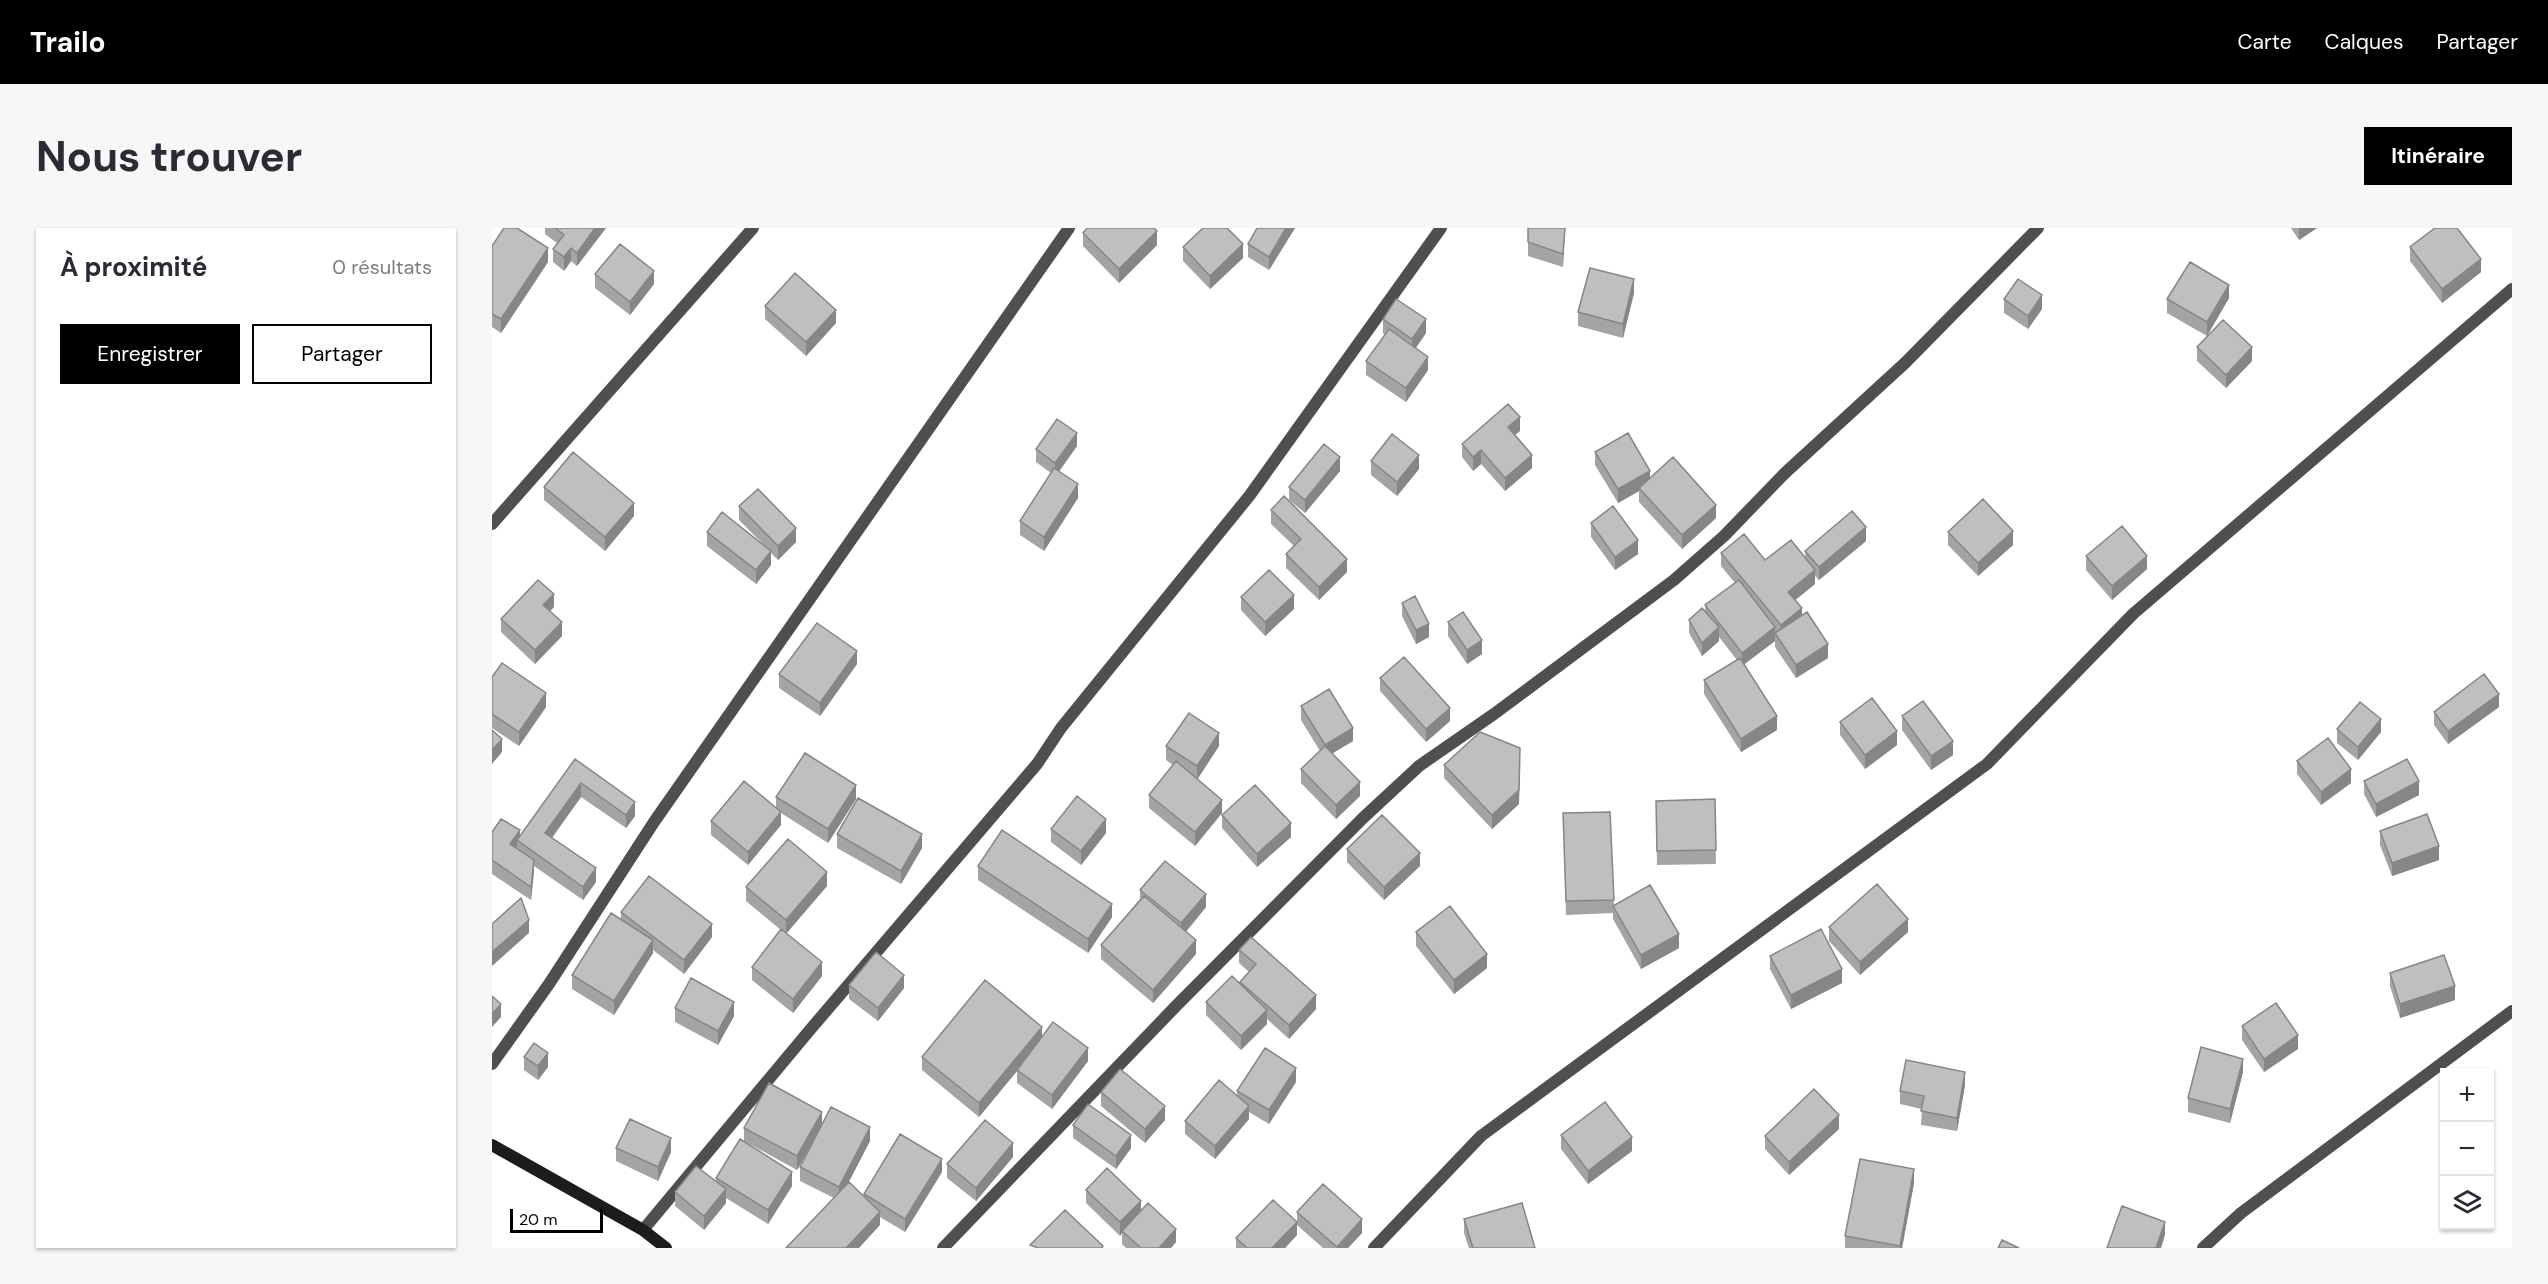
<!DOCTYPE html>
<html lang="fr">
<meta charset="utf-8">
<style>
:root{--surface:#fff;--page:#f7f7f7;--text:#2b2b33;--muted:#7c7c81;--line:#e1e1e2;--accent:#000}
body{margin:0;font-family:"DM Sans",sans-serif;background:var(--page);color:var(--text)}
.controls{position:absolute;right:18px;bottom:18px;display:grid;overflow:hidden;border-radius:0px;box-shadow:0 2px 4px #0004}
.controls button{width:54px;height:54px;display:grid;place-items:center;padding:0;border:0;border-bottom:2px solid var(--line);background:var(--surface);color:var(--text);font:30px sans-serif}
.scale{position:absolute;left:18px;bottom:15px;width:93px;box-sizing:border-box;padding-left:6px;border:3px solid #000;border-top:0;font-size:16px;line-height:21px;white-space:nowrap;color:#000;-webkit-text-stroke:4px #fff;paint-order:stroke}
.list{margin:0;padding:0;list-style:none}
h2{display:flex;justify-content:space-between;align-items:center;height:78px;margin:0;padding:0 24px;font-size:26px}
h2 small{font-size:20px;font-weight:400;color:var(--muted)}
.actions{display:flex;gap:12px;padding:18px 24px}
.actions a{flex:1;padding:14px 0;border:2px solid var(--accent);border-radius:0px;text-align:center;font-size:21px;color:var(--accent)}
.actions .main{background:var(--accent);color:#fff}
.icon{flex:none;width:33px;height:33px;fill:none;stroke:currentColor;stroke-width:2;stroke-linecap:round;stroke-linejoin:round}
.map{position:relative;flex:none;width:2020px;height:1020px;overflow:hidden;border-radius:0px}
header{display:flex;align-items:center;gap:36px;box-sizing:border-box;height:84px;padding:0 30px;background:var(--accent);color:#fff}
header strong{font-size:28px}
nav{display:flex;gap:33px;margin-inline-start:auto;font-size:21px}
.intro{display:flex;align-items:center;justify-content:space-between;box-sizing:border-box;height:144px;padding:0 36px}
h1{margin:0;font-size:42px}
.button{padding:15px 27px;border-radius:0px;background:var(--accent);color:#fff;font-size:21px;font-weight:700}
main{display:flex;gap:36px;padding:0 36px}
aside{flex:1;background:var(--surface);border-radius:0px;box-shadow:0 2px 4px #0004}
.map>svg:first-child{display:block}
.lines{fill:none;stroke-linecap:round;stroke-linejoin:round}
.minor{stroke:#4f4f4f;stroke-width:12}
.secondary{stroke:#1c1c1c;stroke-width:12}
.wall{fill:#a4a4a4}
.shaded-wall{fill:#868686}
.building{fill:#bfbfbf;stroke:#868686;stroke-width:1.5}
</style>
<header>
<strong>Trailo</strong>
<nav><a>Carte</a><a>Calques</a><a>Partager</a></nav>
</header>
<div class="intro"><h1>Nous trouver</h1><a class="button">Itinéraire</a></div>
<main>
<aside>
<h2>À proximité<small>0 résultats</small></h2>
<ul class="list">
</ul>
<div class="actions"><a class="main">Enregistrer</a><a>Partager</a></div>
</aside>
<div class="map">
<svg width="2020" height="1020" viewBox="0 0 2020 1020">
<rect width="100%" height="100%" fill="#fff"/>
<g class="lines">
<path class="minor" d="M0 296 261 0
M0 836 57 756 162 594 577 0
M151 1002 317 803 545 536 569 500 758 267 949 0
M451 1020 685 777 871 590 927 538 1002 486 1182 352 1232 308 1293 245 1413 135 1546 0
M882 1020 989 908 1495 536 1641 386 2020 61
M1711 1020 1749 985 2020 783"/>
<path class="secondary" d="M0 917 151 1002 174 1020"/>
</g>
<path class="wall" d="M53 0H114L85 38 79 33 72 43 61 34V21L65 15 53 6Z
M765 0H803L777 42 756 29V16Z
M1073 0 1071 39 1036 28V14Z
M1799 0H1825L1807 12Z
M591 5 665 17 627 55 591 18Z
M0 18 56 34 9 105 0 99Z
M691 19 751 30 718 61 691 33Z
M1918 19 1989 44 1950 75 1918 33Z
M103 46 162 56 138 87 103 60Z
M1142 65 1131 110 1086 98V84Z
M1737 70 1715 108 1675 85V71Z
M1512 71 1550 81 1536 101 1512 85Z
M273 78 344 95 314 128 273 91Z
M891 91 934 105 924 120 936 142 914 174 874 147V133L893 107 891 105Z
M1705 119 1760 133 1734 160 1705 133Z
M1028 203 1023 207 1040 240 1013 263 989 236 981 243 970 229V216Z
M585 218 567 244 586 270 552 323 528 307V293L559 245 544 234V221Z
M1103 224 1158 250 1224 290 1190 321 1147 274V263L1126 275 1103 237Z
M879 233 927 241 905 268 879 247Z
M848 243 813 285 797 272V259Z
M52 259 142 288 113 323 52 272Z
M247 278 304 314 286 332 279 325V337L264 356 215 318V304L273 318 247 292Z
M779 282 855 344 827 372 794 340V326L802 318 779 296Z
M1099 295 1146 326 1123 342 1099 309Z
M1456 304 1521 317 1486 348 1456 317Z
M1374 313 1327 352 1323 348V356L1303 372 1310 387 1336 430 1304 450 1283 419V413L1252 436 1285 502 1249 524 1212 466V452L1245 432 1227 409V413L1210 428 1197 405V392L1213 384V377L1243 355 1229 338V325L1273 332 1313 330V323Z
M1594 328 1655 341 1620 372 1594 342Z
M749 369 802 381 773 408 749 382Z
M910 375 937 409 924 416 910 388Z
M62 379 58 383 70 408 43 436 9 404V391Z
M956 394 990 426 975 436 956 408Z
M365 436 328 488 287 460V446Z
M0 449 54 479 27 518 0 500Z
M888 450 958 493 934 514 888 463Z
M809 478 861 513 840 525 868 568 844 591 809 555V541L828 523 809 492Z
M2007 479 1956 516 1942 497V484Z
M1410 488 1461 527 1439 542 1410 502Z
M1348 494 1405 517 1373 541 1348 507Z
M1845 501 1889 504 1866 532 1845 515Z
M674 518H727L705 551 730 585 703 618 657 580V567L681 537 674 532Z
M83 531 143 588 134 600 89 569 60 610 104 654 91 672 42 638 39 672 0 646V604L28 609Z
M1028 533 1027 576 1000 601 952 550V537Z
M1805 533 1859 555 1829 577 1805 546Z
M1872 553 1927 567 1884 589 1872 566Z
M284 569 364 571 336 615 289 585V597L256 637 219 607V593L284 580Z
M1223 571 1224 636 1165 637 1164 586Z
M1118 584 1122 677 1187 720 1149 741 1121 691V685L1074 687 1071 585Z
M730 587 799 609 765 639 730 600Z
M559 601 614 605 589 637 559 614Z
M1888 603 1947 632 1900 648 1888 617Z
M345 606 430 620 409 656 345 620Z
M855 621 928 638 892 672 855 634Z
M486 638 620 689 596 725 486 652Z
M335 658 294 705 330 748 301 785 260 752V739L289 702 254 673V659Z
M648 662 714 679 694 704 704 726 661 775 609 731V717L648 671Z
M129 684 220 709 192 746 161 722V725L122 787 80 761V747L129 691Z
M1337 699 1416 704 1368 747 1337 713Z
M924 704 995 740 962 766 924 718Z
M747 722 824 781 797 811 775 791V796L749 822 714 787V774L748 757V754L757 744 747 735Z
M1278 728 1350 755 1299 781 1278 741Z
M1898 745 1963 772 1908 790 1898 758Z
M357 757 412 760 386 793 357 771Z
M183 780 242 788 226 817 183 794Z
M1750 798 1806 821 1772 844 1750 812Z
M550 808 596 833 560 881 525 855V843L487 889 430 842V829Z
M32 829 56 839 46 852 32 842Z
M1751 844 1738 895 1696 884V870Z
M804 854 777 896 757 884V891L723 931 693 906V893L745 868V863Z
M1473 857 1465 903 1429 897 1430 881 1408 876V863Z
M609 864 673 892 653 915 609 878Z
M330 897 378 913 355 956 372 968V966L450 944 413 1004 388 989V997L342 970 308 953V939L327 901 305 942 252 913V900Z
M581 897 639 920 624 941 581 910Z
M1347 901 1297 947 1273 921V908Z
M1069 907 1140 923 1096 956 1069 921Z
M124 920 179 924 166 953 124 933Z
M521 929 484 973 455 950V936Z
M224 950 300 958 276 996 234 970V975L212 1002 183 978V964L224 953Z
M1422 955 1410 1020H1353V1008Z
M594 962 649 982 684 1014 679 1020H634L630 1016V1005L628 1008 594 975Z
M805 984 870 1005 856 1020H831L805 997Z
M972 991 1043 1020H977L972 1005Z
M805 1007 793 1020H744V1010Z"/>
<path class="shaded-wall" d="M103 0H114L85 38V25Z
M794 0H803L777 42V29Z
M1073 0 1071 39V26Z
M1807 0H1825L1807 12Z
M665 3V17L627 55V41Z
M751 16V30L718 61V48Z
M56 20V34L9 105V91Z
M79 20V33L72 43V29Z
M1989 31V44L1950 75V61Z
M162 43V56L138 87V74Z
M1142 51V65L1131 110V96Z
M1737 57V70L1715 108V94Z
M1550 67V81L1536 101V88Z
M344 82V95L314 128V114Z
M934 91V105L920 125V111Z
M1760 119V133L1734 160V147Z
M936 129V142L914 174V160Z
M1028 189V203L1016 212V199Z
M585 205V218L563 248V235Z
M989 222V236L981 243V229Z
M927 227V241L905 268V254Z
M1040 227V240L1013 263V250Z
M848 229V243L813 285V272Z
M1158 243V256L1147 260V263L1126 275V261Z
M586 256V270L552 323V309Z
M142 275V288L113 323V309Z
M1224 277V290L1190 321V307Z
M1374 299V313L1327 352V339Z
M304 300V314L286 332V318Z
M1521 303V317L1486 348V335Z
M1146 312V326L1123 342V329Z
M279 323V337L264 356V342Z
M1655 328V341L1620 372V358Z
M855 331V344L827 372V359Z
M1323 342V356L1296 378V364Z
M62 366V379L51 390V377Z
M802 367V381L773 408V394Z
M1310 380V394L1289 411V397Z
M70 394V408L43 436V422Z
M937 396V409L924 416V402Z
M1227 399V413L1210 428V415Z
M1283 399V413L1250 438V425Z
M990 412V426L975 436V422Z
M1336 416V430L1304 450V437Z
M365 423V436L328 488V475Z
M54 465V479L27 518V504Z
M2007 466V479L1956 516V503Z
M958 480V493L934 514V501Z
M1285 488V502L1249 524V511Z
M1889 491V504L1866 532V519Z
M861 500V513L833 530V517Z
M1405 503V517L1373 541V527Z
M727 505V518L705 552V538Z
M10 511V524L0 536V522Z
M1461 513V527L1439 542V528Z
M1028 520 1027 576 1000 601V587Z
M1859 541V555L1829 577V564Z
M1927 553V567L1884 589V576Z
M868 554V568L844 591V577Z
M89 555V569L53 619V605Z
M364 557V571L336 615V601Z
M730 572V585L703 618V604Z
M143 574V588L134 600V587Z
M289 584V597L256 637V624Z
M614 591V605L589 637V623Z
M799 595V609L765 639V626Z
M28 602V614L25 612V619L18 629V616Z
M430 606V620L409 656V643Z
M1947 618V632L1900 648V635Z
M928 625V638L892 672V659Z
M42 632V645L39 672V659Z
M104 640V654L91 672V659Z
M335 644V658L294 706V692Z
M714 666V679L689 709V695Z
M620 676V689L596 725V711Z
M1416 691V704L1368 747V734Z
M37 692V705L0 738V724Z
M220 696V709L192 746V732Z
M1187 706V720L1149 741V727Z
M161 712V725L122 787V773Z
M704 712V726L661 775V762Z
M995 726V740L962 766V752Z
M330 734V748L301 785V771Z
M1350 741V755L1299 781V767Z
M412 747V760L386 793V780Z
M1963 758V772L1908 790V776Z
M824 767V781L797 811V797Z
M242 774V788L226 817V803Z
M9 776V789L0 799V786Z
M775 782V796L749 822V808Z
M550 799V812L525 842V843L487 889V875Z
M1806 807V821L1772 844V831Z
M596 820V833L560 881V867Z
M56 825V839L46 852V838Z
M1751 831V844L1738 895V881Z
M804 840V854L777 896V882Z
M1473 844V857L1465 903V890Z
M673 878V892L653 915V901Z
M757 878V891L723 931V918Z
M330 884V897L305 942V928Z
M1347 887V901L1297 947V934Z
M378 899V913L347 973V959Z
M639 907V920L624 941V928Z
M1140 909V923L1096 956V943Z
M179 910V924L166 953V939Z
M521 915V929L484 973V960Z
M450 931V944L413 1004V991Z
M1422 941V955L1410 1020H1408Z
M300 944V958L276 996V982Z
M234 961V975L212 1002V988Z
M649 973V987L630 1003V1005L628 1008V994Z
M388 984V997L367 1020H354Z
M870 991V1005L856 1020H845Z
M805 994V1007L793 1020H780Z
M1673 994V1007L1669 1020H1664Z
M684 1001V1014L679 1020H667Z"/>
<path class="building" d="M12 0H25L56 20 9 91 0 86V18Z
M63 0H103L85 25 79 20 72 29 61 21 72 7Z
M595 0H662L665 3 627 41 591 5Z
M711 0H735L751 16 718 48 691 19Z
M765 0H794L777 29 756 16Z
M1036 0H1073L1071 26 1036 14Z
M1943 0H1965L1989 31 1950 61 1918 19Z
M128 16 162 43 138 74 103 46Z
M1698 34 1737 57 1715 94 1675 71Z
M1098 40 1142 51 1131 96 1086 84Z
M303 45 344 82 314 114 273 78Z
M1526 51 1550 67 1536 88 1512 71Z
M904 71 934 91 920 111 891 91Z
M1731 92 1760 119 1734 147 1705 119Z
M897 101 936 129 914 160 874 133Z
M1016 176 1028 189 1016 199 1040 227 1013 250 989 222 981 229 970 216Z
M565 191 585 205 563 235 544 221Z
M1136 205 1158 243 1126 261 1103 224Z
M900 206 927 227 905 254 879 233Z
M832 216 848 229 813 272 797 259Z
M81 224 142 275 113 309 52 259Z
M1181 229 1224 277 1190 307 1147 260Z
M562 240 586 256 552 309 528 293Z
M266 261 304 300 286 318 247 278Z
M792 268 855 331 827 359 794 326 809 311 779 282Z
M1491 271 1521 303 1486 335 1456 304Z
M1121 278 1146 312 1123 329 1099 295Z
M1360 283 1374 299 1327 339 1313 323Z
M230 284 279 323 264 342 215 304Z
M1630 298 1655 328 1620 358 1594 328Z
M1252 306 1273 332 1299 312 1323 342 1296 364 1310 380 1289 397 1229 325Z
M777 342 802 367 773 394 749 369Z
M46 352 62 366 51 377 70 394 43 422 9 391Z
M1247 352 1283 399 1250 425 1213 377Z
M923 368 937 396 924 402 910 375Z
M1210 380 1227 399 1210 415 1197 392Z
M971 384 990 412 975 422 956 394Z
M1315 384 1336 416 1304 437 1283 405Z
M325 395 365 423 328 475 287 446Z
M912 429 958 480 934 501 888 450Z
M1248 430 1285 488 1249 511 1212 452Z
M10 435 54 465 27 504 0 486V449Z
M1992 446 2007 466 1956 503 1942 484Z
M837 461 861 500 833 517 809 478Z
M1380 470 1405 503 1373 527 1348 494Z
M1431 473 1461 513 1439 528 1410 488Z
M1868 474 1889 491 1866 519 1845 501Z
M697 485 727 505 705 538 674 518Z
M0 502 10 511 0 522Z
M988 504 1028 520 1027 562 1000 587 952 537Z
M1836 510 1859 541 1829 564 1805 533Z
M833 518 868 554 844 577 809 541Z
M313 525 364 557 336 601 284 569Z
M83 531 143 574 134 587 89 555 53 605 104 640 91 659 25 612Z
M1915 531 1927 553 1884 576 1872 553Z
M684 533 730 572 703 604 657 567Z
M252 553 289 584 256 624 219 593Z
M763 557 799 595 765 626 730 587Z
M585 568 614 591 589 623 559 601Z
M366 570 430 606 409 643 345 606Z
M1223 571 1224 622 1165 623 1164 573Z
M1118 584 1122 672 1074 673 1071 585Z
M1935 586 1947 618 1900 635 1888 603Z
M890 587 928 625 892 659 855 621Z
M9 591 28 602 18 616 42 632 39 659 0 632V604Z
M510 602 620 676 596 711 486 638Z
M296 611 335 644 294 692 254 659Z
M673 633 714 666 689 695 648 662Z
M157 648 220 696 192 732 129 684Z
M1385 656 1416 691 1368 734 1337 699Z
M1158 657 1187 706 1149 727 1121 678Z
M652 668 704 712 661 762 609 717Z
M29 670 37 692 0 724V696Z
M958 678 995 726 962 752 924 704Z
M119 685 161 712 122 773 80 747Z
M289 701 330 734 301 771 260 739Z
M1329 701 1350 741 1299 767 1278 728Z
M759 709 824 767 797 797 748 754 764 736 747 722Z
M384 724 412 747 386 780 357 757Z
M1952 727 1963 758 1908 776 1898 745Z
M740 748 775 782 749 808 714 774Z
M199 750 242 774 226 803 183 780Z
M493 752 550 799 487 875 430 829Z
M0 768 9 776 0 786Z
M1784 775 1806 807 1772 831 1750 798Z
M561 794 596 820 560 867 525 842Z
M42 815 56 825 46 838 32 829Z
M1709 819 1751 831 1738 881 1696 870Z
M773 820 804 840 777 882 745 863Z
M1414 832 1473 844 1465 890 1429 883 1432 868 1408 863Z
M628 841 673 878 653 901 609 864Z
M727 852 757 878 723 918 693 893Z
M277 855 330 884 305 928 252 900Z
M1322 861 1347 887 1297 934 1273 908Z
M1113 874 1140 909 1096 943 1069 907Z
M596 876 639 907 624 928 581 897Z
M339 879 378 899 347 959 308 939Z
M138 891 179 910 166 939 124 920Z
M493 892 521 915 484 960 455 936Z
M408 906 450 931 413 991 372 966Z
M248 911 300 944 276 982 224 950Z
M1368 931 1422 941 1408 1018 1353 1008Z
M204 938 234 961 212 988 183 964Z
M615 940 649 973 628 994 594 962Z
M357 954 388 984 354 1020H294Z
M831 956 870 991 845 1019 805 984Z
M781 972 805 994 780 1020H755L744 1010Z
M656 975 684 1001 667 1020H649L630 1003Z
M1030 975 1043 1020H981L972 991Z
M1630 978 1673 994 1664 1020H1615Z
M573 982 611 1018 610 1020H546L538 1017Z
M1510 1012 1527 1020H1506Z"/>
</svg>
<div class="controls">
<button>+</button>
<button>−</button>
<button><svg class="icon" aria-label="layers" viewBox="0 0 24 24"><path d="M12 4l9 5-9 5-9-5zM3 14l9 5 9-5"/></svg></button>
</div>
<div class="scale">20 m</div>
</div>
</main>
